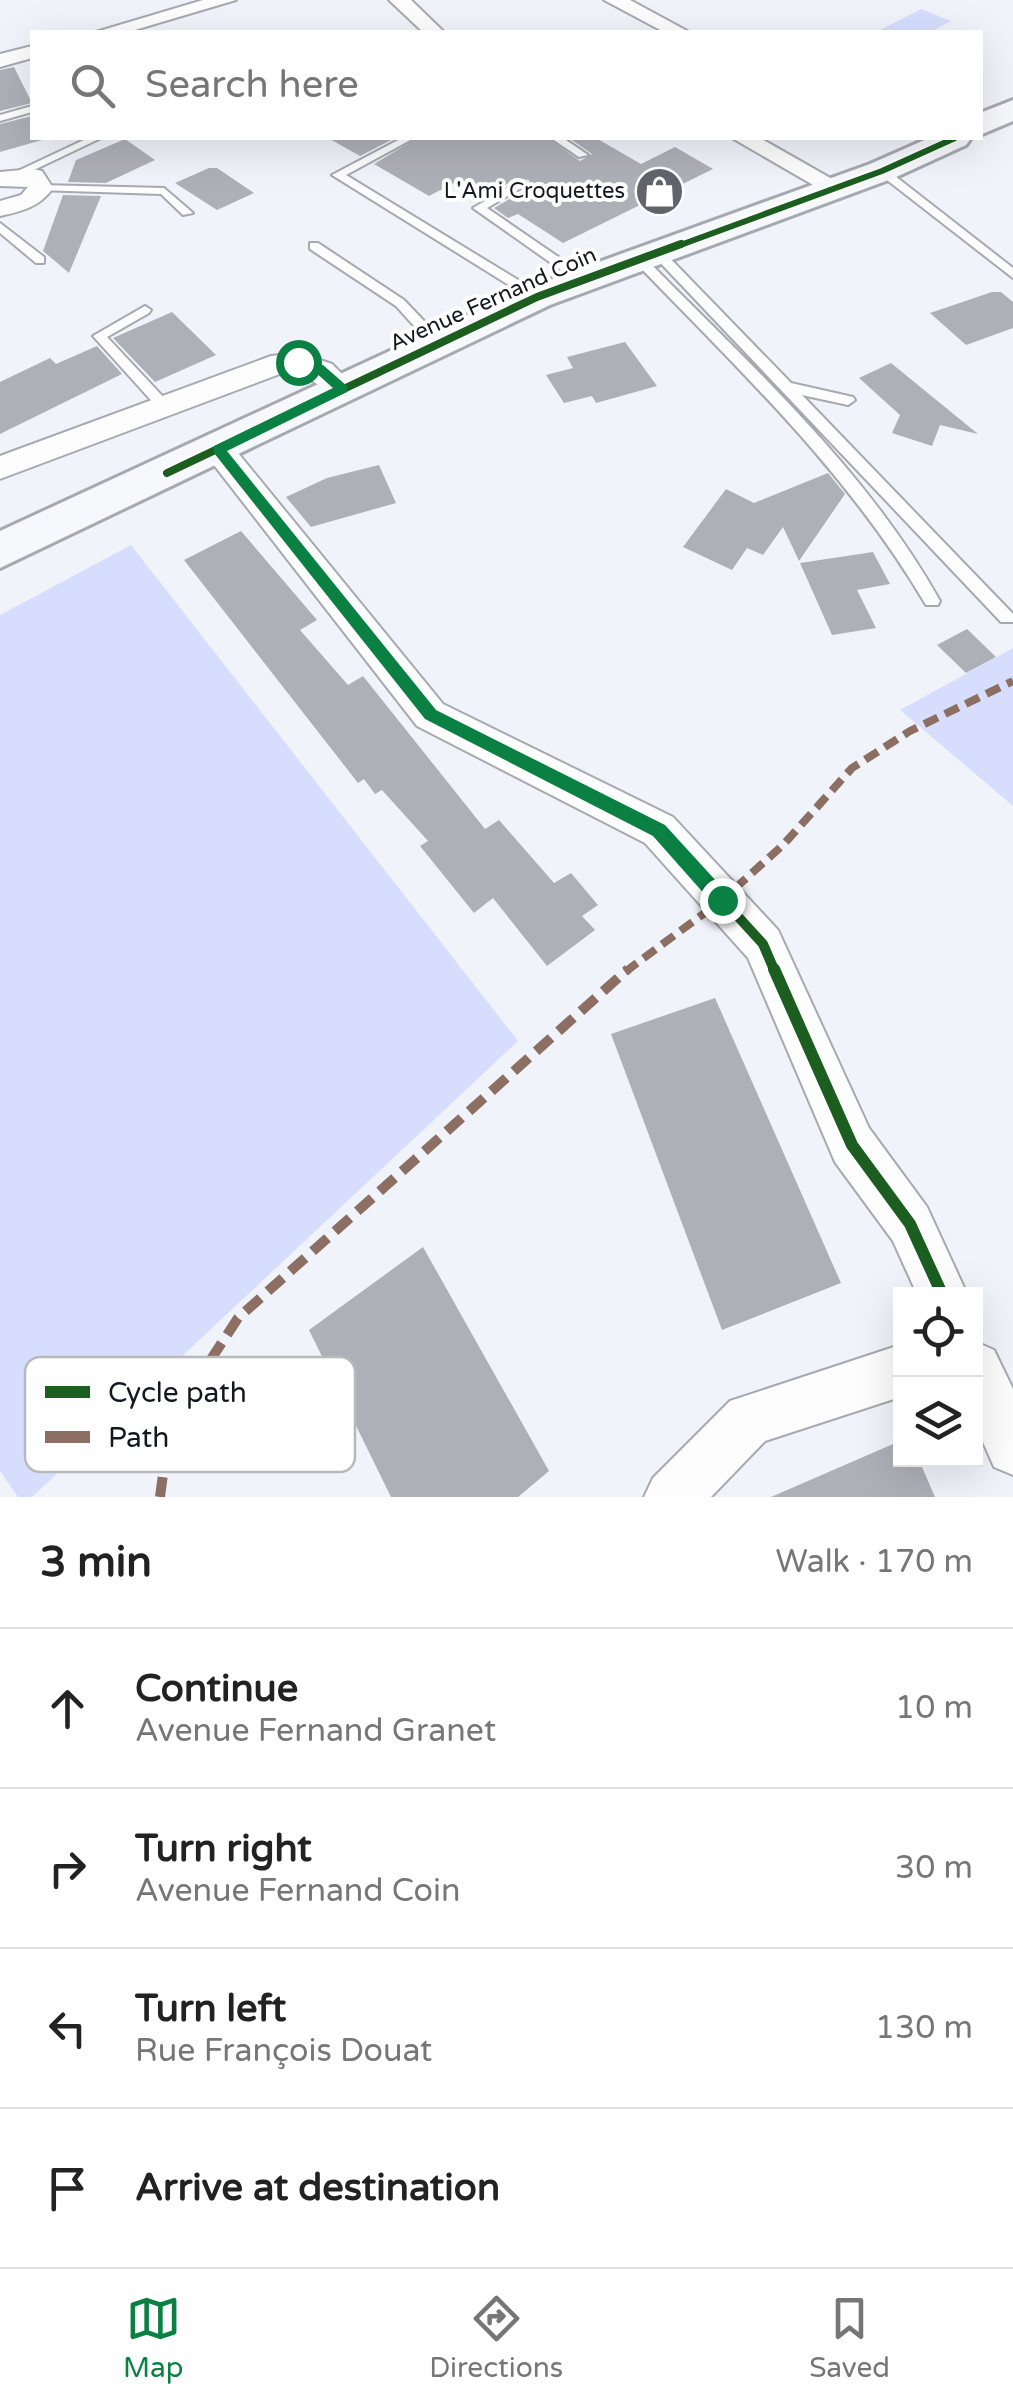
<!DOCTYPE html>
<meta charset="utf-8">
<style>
:root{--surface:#fff;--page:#f2f2f2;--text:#222;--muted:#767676;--line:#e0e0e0;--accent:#0b8043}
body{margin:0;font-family:"Varela Round",sans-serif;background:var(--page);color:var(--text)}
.controls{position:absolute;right:30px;bottom:30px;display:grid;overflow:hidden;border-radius:0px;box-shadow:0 10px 40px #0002}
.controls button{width:90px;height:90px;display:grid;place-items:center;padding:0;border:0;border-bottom:2px solid var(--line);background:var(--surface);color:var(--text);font:50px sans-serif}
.stop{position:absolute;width:30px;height:30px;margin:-22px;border:8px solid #0b8043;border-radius:50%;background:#fff}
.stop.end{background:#0b8043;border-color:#fff;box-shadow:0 2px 10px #0008}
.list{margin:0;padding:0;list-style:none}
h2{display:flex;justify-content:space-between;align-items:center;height:130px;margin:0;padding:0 40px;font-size:42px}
h2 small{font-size:32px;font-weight:400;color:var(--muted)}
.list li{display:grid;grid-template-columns:65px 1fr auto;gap:30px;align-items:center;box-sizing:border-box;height:160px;padding:0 40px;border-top:2px solid var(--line)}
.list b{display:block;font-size:38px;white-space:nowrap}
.list p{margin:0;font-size:32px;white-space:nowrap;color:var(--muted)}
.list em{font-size:32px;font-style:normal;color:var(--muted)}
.icon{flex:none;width:55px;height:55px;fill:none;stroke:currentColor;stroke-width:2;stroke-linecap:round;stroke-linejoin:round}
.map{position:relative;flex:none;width:1013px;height:1497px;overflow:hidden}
.search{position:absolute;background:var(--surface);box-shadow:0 10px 40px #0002;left:30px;right:30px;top:30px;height:110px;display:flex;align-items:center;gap:25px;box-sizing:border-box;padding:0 35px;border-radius:0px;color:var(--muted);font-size:38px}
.sheet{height:770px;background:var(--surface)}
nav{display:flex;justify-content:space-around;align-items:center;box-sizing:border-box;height:140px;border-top:2px solid var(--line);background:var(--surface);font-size:28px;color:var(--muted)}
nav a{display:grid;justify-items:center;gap:5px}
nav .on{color:var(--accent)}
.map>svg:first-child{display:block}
.green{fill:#d7defd}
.building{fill:#aeb0b7}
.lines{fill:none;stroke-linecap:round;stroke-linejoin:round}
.service-casing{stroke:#a7a9b0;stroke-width:4}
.minor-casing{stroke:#a7a9b0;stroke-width:4}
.secondary-casing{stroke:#a7a9b0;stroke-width:6}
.service{fill:#fdfdfe;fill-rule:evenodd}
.minor{fill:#fdfdfe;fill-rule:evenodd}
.secondary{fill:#f7f8fc;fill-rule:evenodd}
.quiet-far1{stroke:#8d6e63;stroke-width:8;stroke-dasharray:15 8;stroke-linecap:butt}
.quiet{stroke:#8d6e63;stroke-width:10;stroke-dasharray:20 10;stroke-linecap:butt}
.cycleway-far3-casing{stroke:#fefefe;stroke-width:10}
.cycleway-far2-casing{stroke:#fefefe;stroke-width:12}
.cycleway-far1-casing{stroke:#fefefe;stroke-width:16}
.cycleway-casing{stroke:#fefefe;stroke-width:19}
.cycleway-far3{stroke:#1b5e20;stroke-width:6}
.cycleway-far2{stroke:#1b5e20;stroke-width:8}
.cycleway-far1{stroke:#1b5e20;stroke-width:10}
.cycleway{stroke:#1b5e20;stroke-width:12}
.route{fill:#0b8043}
.labels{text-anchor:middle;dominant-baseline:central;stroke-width:8;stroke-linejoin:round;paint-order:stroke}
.far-poi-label{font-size:22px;fill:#15171f;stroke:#fefefe;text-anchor:end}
.far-street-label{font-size:22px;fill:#15171f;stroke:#fefefe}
.key{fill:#fefefe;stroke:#b8b9bb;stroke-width:2.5}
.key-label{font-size:28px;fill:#15171f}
</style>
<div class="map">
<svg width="1013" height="1497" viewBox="0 0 1013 1497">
<rect width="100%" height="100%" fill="#f1f3fb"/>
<path class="green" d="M921 9 951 21 930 32H876Z
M131 545 518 1041 32 1497H18L0 1471V615Z
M1013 648V806L900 710Z"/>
<path class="building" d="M14 67 32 103 0 111V70Z
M32 116V138L42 140 0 152V124Z
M328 138H395L360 156Z
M417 138H548L580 161 592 154 569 138H596L641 164 675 147 713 169 563 243 518 214 508 218 494 208 530 187 529 180 516 179 479 200 454 183 429 196 374 164Z
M125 139 155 160 106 183 68 182 76 160Z
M209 168H217L254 193 217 210 175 183Z
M63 195 101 196 69 273 43 251Z
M992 292H1001L1013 302V328L966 345 930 313Z
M172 312 216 355 155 382 113 338Z
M625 342 657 386 596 403 592 396 564 403 546 375 573 368 567 357Z
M97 346 122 374 0 434V382L50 358 56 364Z
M891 363 978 434 940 425 932 446 892 433 900 415 859 378Z
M379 465 396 503 311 527 286 497 327 478Z
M828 473 845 494 799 561 783 527 763 555 747 548 732 570 683 547 726 489 754 503Z
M241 531 317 620 300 630 348 685 363 676 485 829 499 820 554 883 571 873 598 905 582 916 595 930 547 966 493 898 474 913 420 846 428 841 382 790 375 794 364 779 358 783 184 560Z
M873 552 890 584 857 590 876 628 832 635 800 563Z
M967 629 996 657 966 673 937 645Z
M715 998 841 1283 722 1330 611 1034Z
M423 1247 549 1471 518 1497H391L309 1330Z
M900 1441V1460H919L935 1497H771Z"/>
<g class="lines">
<defs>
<path id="service" d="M32 106V112L0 121V115Z
M88 138H101L15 179 5 177Z
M402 138H414L346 175 541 294V300H533L332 175Z
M551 138H563L588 155 579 157Z
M878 169H886L1013 268V278L878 173Z
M518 182 528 184 487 208 586 276V282H578L473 208Z
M41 185 164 188 193 213 183 215 161 194 37 190 35 188Z
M0 223 44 257V263H36L0 233Z
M310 243H318L404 300 443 341V347H433L396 306 310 249Z
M652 248H660L791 383 853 397 855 400 848 405 802 395 1013 614V622H1001L652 254Z
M634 255H642C749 364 865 467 940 601L938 605H926C847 471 741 372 634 261Z
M145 306 151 310 149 313 107 337 168 402 170 405 163 410 158 408 93 336Z"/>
<path id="minor" d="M203 0H236L128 32H96Z
M389 0H411L444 32H423Z
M604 0H630L689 32H664Z
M32 46V58L0 67V54Z
M732 138H760L848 188 845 193H827Z
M33 169 42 171 53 188C39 207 23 211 0 216V201L21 195 28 187 0 186V172Z
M299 353 332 364 357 389 352 396C326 403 314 370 285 372L0 479V456L271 356Z
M218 438 229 442 443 704 673 817 778 930 869 1128 927 1207 967 1294H917L893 1241 835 1162 748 958 645 843 417 726 207 456 203 449 207 442Z
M976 1342 994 1350 1013 1389V1475L994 1467 976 1426Z
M900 1345V1397L765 1441 711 1497H644L653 1478 730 1401Z"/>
<path id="secondary" d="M1013 100V121L980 135V113Z
M929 138H971L966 145 894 178 550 305 0 568V531L524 289 870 164Z"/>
</defs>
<use href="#service" class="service-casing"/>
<use href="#minor" class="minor-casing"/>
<use href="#secondary" class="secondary-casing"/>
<use href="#service" class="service"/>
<use href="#minor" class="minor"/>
<use href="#secondary" class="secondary"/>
<path class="quiet-far1" d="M625 972 722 900 783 845 852 768 910 731 1013 681"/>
<path class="quiet" d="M160 1497 170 1422 238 1318 628 969"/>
<defs>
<path id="cycleway-far3" d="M675 247 882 171 955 138"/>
<path id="cycleway-far2" d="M218 449 309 563
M167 473 537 297 681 244"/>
<path id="cycleway-far1" d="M307 561 430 715 659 830 763 944 775 972"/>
<path id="cycleway" d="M774 969 852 1145 910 1224 942 1294"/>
</defs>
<use href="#cycleway-far3" class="cycleway-far3-casing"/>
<use href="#cycleway-far2" class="cycleway-far2-casing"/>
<use href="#cycleway-far1" class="cycleway-far1-casing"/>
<use href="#cycleway" class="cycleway-casing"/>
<use href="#cycleway-far3" class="cycleway-far3"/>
<use href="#cycleway-far2" class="cycleway-far2"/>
<use href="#cycleway-far1" class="cycleway-far1"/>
<use href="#cycleway" class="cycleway"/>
</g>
<path class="route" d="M298 358 323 365 347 386V392L227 451 436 710 665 825 728 894V906H715L653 836 425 719 214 453V446L333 388 314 371 294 365Z"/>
<defs>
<symbol id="shop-disc" viewBox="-11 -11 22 22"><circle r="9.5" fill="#62646c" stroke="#fefefe"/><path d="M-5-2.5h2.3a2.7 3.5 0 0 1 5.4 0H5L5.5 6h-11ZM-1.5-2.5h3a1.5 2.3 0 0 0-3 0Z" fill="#fff"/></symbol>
</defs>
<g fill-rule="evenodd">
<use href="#shop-disc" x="632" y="164" width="55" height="55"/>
</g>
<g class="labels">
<g class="far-poi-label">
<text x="625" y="191">L'Ami Croquettes</text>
</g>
<g class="far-street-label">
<text transform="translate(493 299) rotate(-24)">Avenue Fernand Coin</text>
</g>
</g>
<rect x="25" y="1357" width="330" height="115" rx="15" class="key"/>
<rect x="45" y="1386" width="45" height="12" fill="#1b5e20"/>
<rect x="45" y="1431" width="45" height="12" fill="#8d6e63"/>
<g class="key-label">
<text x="108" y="1402">Cycle path</text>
<text x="108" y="1447">Path</text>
</g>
</svg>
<div class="controls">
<button><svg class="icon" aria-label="locate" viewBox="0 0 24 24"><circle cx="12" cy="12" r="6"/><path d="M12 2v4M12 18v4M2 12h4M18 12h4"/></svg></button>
<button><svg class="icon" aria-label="layers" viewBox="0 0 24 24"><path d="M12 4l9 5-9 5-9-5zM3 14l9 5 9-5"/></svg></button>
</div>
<div class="stop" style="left:298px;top:362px"></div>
<div class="stop end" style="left:722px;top:900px"></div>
<div class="search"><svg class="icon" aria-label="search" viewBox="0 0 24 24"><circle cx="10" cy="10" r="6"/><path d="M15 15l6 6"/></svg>Search here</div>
</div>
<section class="sheet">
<h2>3 min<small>Walk · 170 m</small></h2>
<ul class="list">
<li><svg class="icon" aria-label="ahead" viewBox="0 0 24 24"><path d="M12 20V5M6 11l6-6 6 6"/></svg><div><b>Continue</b><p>Avenue Fernand Granet</p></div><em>10 m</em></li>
<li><svg class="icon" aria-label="right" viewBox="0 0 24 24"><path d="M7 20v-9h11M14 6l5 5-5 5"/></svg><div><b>Turn right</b><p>Avenue Fernand Coin</p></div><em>30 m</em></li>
<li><svg class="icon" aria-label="left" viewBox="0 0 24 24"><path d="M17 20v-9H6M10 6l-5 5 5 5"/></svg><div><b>Turn left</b><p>Rue François Douat</p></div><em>130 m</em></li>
<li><svg class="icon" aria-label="arrive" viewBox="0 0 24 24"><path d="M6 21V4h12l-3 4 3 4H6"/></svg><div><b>Arrive at destination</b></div></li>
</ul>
</section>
<nav>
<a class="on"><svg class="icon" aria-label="map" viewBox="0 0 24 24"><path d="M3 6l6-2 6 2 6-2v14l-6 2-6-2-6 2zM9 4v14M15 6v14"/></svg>Map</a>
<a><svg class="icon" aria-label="directions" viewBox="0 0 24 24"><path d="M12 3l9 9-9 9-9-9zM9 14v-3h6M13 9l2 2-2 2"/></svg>Directions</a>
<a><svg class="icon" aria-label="saved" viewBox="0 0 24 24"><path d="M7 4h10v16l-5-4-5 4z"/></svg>Saved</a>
</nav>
